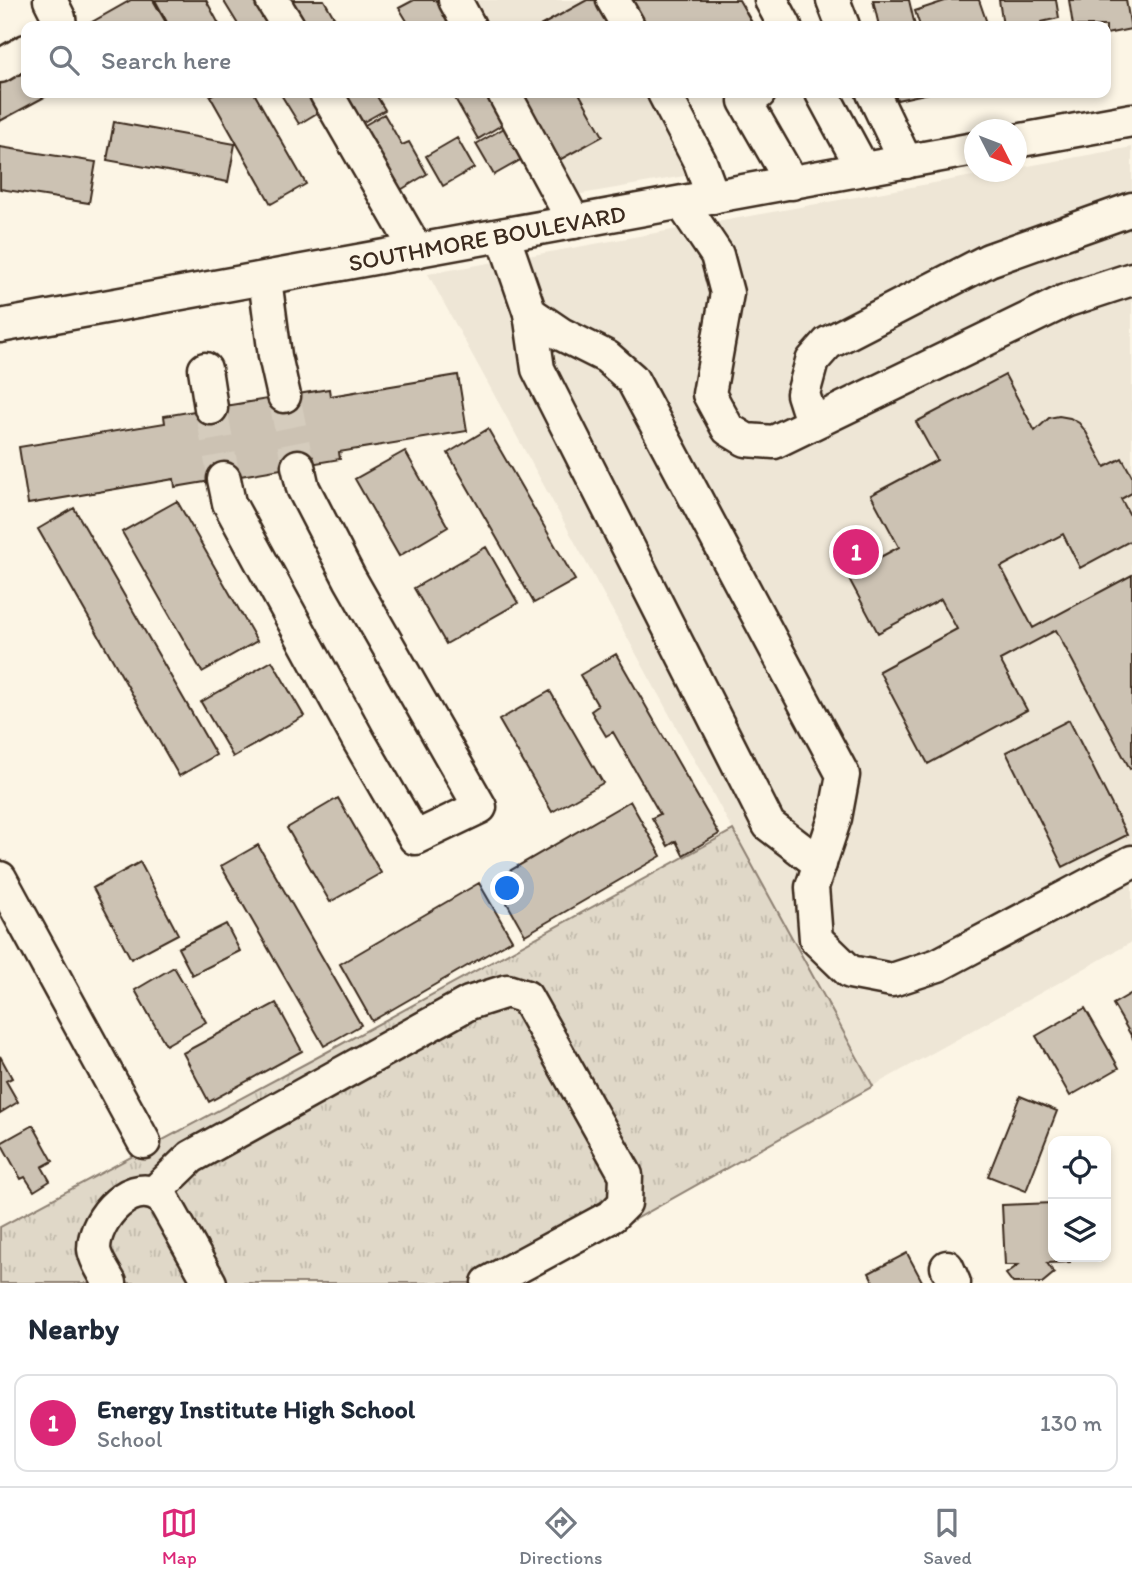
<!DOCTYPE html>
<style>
:root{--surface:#fff;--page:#f2f2f3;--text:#1f2937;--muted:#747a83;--line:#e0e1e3;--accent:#db2777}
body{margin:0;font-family:Itim,sans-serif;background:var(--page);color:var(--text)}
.controls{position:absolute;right:21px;bottom:21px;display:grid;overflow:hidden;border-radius:14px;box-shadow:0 4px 10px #0003}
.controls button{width:63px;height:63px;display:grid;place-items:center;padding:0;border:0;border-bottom:2px solid var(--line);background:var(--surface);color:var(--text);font:35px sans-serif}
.compass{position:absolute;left:964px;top:119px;width:63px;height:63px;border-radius:50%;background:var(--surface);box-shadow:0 4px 10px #0003;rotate:132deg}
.you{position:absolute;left:508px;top:889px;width:24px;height:24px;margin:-18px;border:5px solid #fff;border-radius:50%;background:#1a73e8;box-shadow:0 0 0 10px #1a73e833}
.badge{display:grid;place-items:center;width:46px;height:46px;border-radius:50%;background:var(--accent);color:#fff;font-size:23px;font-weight:700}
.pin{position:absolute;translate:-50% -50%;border:4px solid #fff;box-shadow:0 2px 7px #0006}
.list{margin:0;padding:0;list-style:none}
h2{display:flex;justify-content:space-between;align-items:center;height:91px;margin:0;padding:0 28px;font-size:30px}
h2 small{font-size:23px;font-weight:400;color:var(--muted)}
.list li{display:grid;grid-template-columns:46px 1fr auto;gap:21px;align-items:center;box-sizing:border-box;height:98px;margin:0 14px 14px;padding:0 14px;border:2px solid var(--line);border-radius:14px}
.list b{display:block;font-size:26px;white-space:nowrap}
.list p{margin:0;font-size:23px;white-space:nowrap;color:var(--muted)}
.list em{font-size:23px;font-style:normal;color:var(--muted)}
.icon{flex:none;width:38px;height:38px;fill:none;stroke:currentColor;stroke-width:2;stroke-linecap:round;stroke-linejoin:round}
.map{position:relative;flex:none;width:1132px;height:1283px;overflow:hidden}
.search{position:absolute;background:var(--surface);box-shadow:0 4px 10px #0003;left:21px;right:21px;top:21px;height:77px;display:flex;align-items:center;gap:18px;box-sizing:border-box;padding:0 24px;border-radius:14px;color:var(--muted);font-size:26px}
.sheet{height:203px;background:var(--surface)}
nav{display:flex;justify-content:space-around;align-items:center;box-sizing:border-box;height:98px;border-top:2px solid var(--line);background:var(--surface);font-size:19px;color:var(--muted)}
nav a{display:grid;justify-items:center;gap:4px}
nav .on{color:var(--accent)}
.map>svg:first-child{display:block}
.built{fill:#eee6d6}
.grass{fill:url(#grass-tufts);stroke:#8e8173;stroke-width:2}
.building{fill:#ccc2b3;stroke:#3b2a1e;stroke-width:2}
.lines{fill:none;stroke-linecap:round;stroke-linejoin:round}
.minor-tunnel{stroke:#d5ccbd;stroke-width:32;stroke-dasharray:32 16;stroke-linecap:butt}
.minor-casing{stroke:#3b2a1e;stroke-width:37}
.minor{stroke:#fcf5e5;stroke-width:32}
.labels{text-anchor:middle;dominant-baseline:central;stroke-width:6;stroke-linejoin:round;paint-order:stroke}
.street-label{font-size:24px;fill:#3b2a1e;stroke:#fcf5e5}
</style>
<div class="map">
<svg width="1132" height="1283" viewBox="0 0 1132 1283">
<defs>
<pattern id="grass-tufts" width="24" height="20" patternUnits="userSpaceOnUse" patternTransform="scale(1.75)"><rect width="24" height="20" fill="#e0d8c8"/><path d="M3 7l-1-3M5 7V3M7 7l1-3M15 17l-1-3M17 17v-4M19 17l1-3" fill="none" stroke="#c1baab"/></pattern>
</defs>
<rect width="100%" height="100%" fill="#fcf5e5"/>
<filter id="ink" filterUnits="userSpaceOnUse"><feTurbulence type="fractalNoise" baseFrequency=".0143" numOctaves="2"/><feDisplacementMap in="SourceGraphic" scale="14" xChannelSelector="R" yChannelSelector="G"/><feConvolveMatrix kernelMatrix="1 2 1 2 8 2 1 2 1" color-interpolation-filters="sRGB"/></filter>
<g filter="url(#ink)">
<path class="built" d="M444 0H626L640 26H458Z
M495 93H677L713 171 553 199Z
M1132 147V942L873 1086 428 274 995 172H1016L1017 168Z"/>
<path class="grass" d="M733 830 873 1086 522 1283H0V1227L316 1058Z"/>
<path class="building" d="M131 0H153L168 26H85Z
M155 0H206L220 26H169Z
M223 0H254L270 26H239Z
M280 0H324L339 26H295Z
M414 0H436L451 26H410L399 8Z
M587 0H606L620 26H540Z
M626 0H739L754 26H640Z
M873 0H909L915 26H879Z
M948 0H979L988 26H920L915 11Z
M999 0H1056L1059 18 1041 22V26H1003Z
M1069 0H1126L1131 29 1106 34V26H1073Z
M26 59V93H52L0 121V73Z
M215 93H254L306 184 271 204 210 96Z
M280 93H311L322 110 299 124Z
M330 93H375L385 110 351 129Z
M452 93H487L505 123 478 139Z
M515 93H579L603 136 554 163Z
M895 93H929L897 100Z
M384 114 402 145 409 142 427 174 394 194 351 133Z
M114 122 235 144 228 182 107 160Z
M506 127 524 158 494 175 476 144Z
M457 138 474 168 443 186 426 156Z
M0 147 96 162 89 203 0 189Z
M458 375 467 431 339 452 340 459 175 487 174 479 28 504 19 447 165 423 164 416 329 389 330 396Z
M1005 375 1035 431 1049 418 1059 416 1070 418 1079 423 1086 432 1105 467 1122 458 1132 476V493L1121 499 1132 519V540L1080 568 1063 534 1001 567 1033 628 1132 575V768L1130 769 1056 630 1000 660 1027 710 928 764 879 671 957 629 941 599 878 633 847 575 899 547 871 495 937 460 916 422Z
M488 429 575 580 534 603 448 453Z
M405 451 448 527 399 556 355 479Z
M177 501 257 641 202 672 122 532Z
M74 508 216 755 179 776 38 529Z
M486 547 518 603 446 644 414 588Z
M616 654 719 834 683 855 676 841 668 846 652 818 660 814 613 732 606 736 591 711 598 706 580 675Z
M272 661 304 716 233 757 201 702Z
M550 691 603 783 552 812 499 720Z
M1069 720 1127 835 1063 867 1006 752Z
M338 798 381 873 330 902 287 828Z
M630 801 661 856 525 935 494 880Z
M258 845 361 1025 324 1046 221 866Z
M140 862 178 934 131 959 93 888Z
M479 883 512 940 372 1021 340 964Z
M226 924 240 951 192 975 178 948Z
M174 967 206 1022 166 1045 135 990Z
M1132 993V1037L1113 1004Z
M276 1003 302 1051 209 1102 183 1053Z
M1085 1008 1119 1068 1070 1096 1036 1036Z
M0 1056 12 1078 6 1081 18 1102 0 1113Z
M1020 1096 1057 1111 1026 1191 988 1176Z
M33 1125 53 1161 42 1167 50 1181 34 1191 25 1177 21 1179 1 1143Z
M1053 1203V1257H1070V1262L1047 1263 1054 1273 1042 1283H1013L1006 1274 1018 1265H1005L1002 1205Z
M907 1253 923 1283H874L869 1273Z"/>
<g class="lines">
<path class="minor-tunnel" d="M284 396 298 466
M211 408 224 479"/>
<defs>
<g id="minor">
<path d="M50 0 59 18 60 26"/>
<path d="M272 0 288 26"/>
<path d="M455 0 469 26"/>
<path d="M613 0 628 26"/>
<path d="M771 0 785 26"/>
<path d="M833 0 843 26"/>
<path d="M0 66 26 51"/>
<path d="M326 93 417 251"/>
<path d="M504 93 574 222"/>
<path d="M664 93 700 162 713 197"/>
<path d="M759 93 745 101 792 183"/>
<path d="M822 93 863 169"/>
<path d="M873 93 906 162"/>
<path d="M1016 141 1132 120"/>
<path d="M682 203 717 255 727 293 709 394 728 429 746 440 774 442 1065 301 1132 279"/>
<path d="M503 235 530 313 561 334 607 357 632 379 843 775 835 818 812 887 816 939 850 972 892 980 938 965 1132 862"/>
<path d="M265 279 275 356 284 396"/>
<path d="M530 313 538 369 769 825 820 864"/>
<path id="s1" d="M0 326 974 149"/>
<path d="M205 369 211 408"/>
<path d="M812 422 803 394 812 361 828 343 989 260 1132 209"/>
<path d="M224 479 229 503 359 741 415 838 480 807 350 579 303 488 298 466"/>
<path d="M0 878 144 1142"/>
<path d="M155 1192 191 1157 469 1003 507 991 526 997 626 1175 625 1203 612 1216 488 1283"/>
<path d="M947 1267 954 1283"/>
<path d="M110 1283C105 1274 95 1259 94 1249 94 1218 134 1174 163 1199L210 1283"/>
</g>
</defs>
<use href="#minor" class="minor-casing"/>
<use href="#minor" class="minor"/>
</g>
</g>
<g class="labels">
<g class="street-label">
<text stroke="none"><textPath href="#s1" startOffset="495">SOUTHMORE BOULEVARD</textPath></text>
</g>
</g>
</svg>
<div class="controls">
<button><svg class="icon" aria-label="locate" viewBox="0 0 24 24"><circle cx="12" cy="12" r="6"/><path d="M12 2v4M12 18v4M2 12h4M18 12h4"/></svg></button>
<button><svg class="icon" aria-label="layers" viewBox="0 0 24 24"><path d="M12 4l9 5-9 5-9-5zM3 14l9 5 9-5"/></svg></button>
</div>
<svg class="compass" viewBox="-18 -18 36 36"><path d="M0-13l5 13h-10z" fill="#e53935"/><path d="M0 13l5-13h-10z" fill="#747a83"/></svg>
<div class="you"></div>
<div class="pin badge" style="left:856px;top:552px">1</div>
<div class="search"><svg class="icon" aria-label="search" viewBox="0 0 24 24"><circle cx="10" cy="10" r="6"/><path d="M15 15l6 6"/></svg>Search here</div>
</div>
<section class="sheet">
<h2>Nearby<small></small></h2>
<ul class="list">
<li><span class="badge">1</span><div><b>Energy Institute High School</b><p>School</p></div><em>130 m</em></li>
</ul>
</section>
<nav>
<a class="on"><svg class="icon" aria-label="map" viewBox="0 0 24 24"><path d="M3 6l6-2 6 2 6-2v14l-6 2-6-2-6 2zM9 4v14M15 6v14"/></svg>Map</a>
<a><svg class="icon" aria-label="directions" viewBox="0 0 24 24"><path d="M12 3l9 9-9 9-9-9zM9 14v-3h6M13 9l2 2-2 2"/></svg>Directions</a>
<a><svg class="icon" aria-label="saved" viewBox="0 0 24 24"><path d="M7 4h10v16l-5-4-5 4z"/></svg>Saved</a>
</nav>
